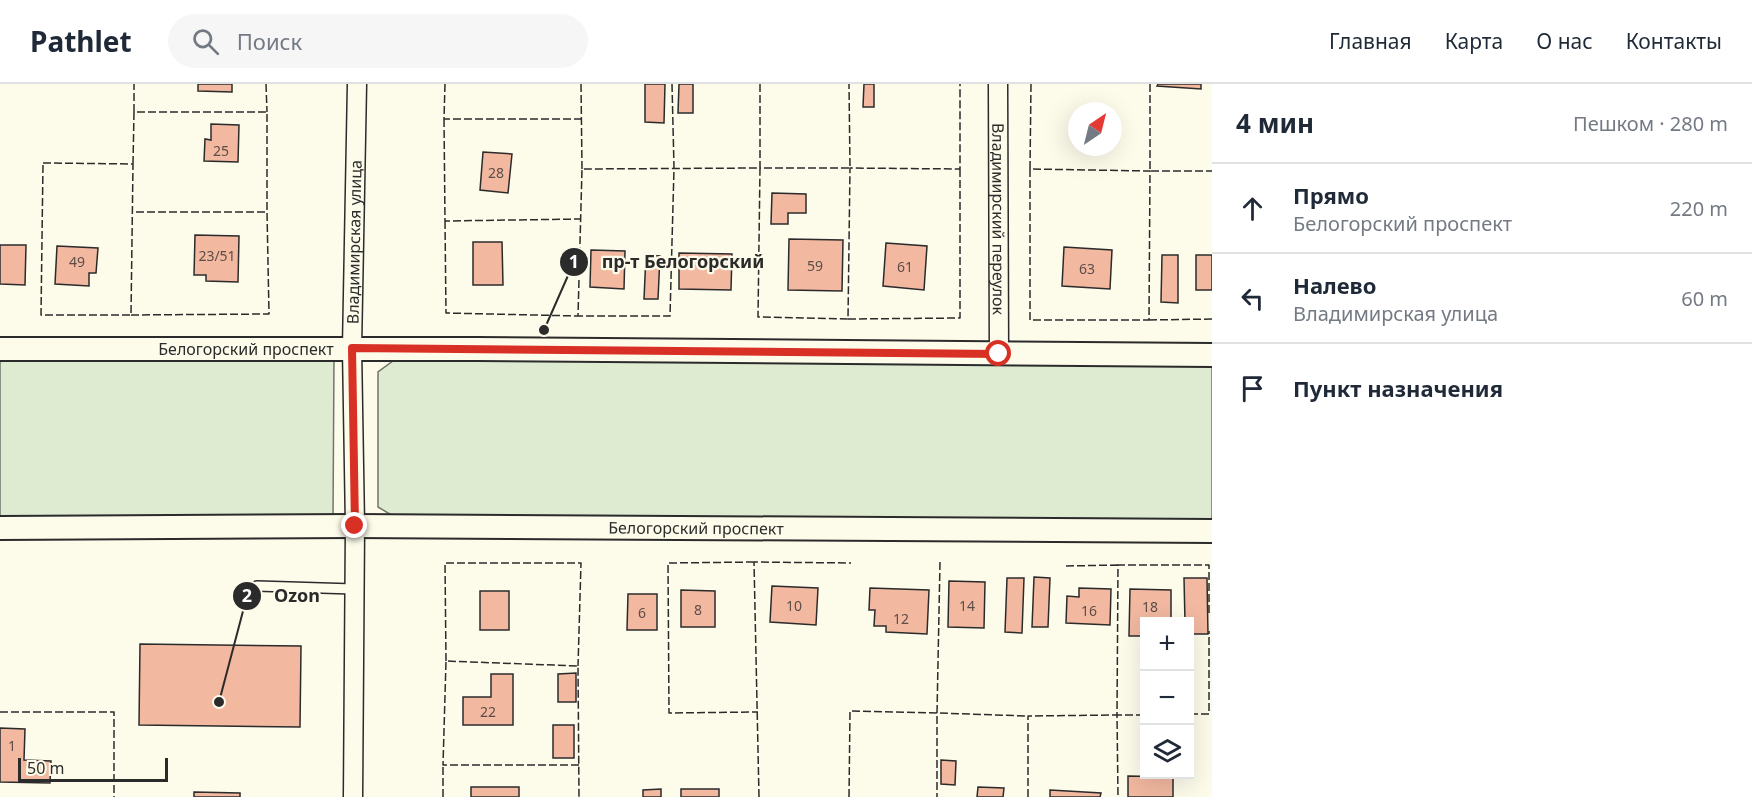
<!DOCTYPE html>
<html lang="ru">
<meta charset="utf-8">
<style>
:root{--surface:#fff;--page:#f6f6f7;--text:#1f2937;--muted:#747a83;--line:#e0e1e3}
body{margin:0;font-family:"Noto Sans",sans-serif;background:var(--page);color:var(--text)}
.controls{position:absolute;right:18px;bottom:18px;display:grid;overflow:hidden;border-radius:0px;box-shadow:0 6px 24px #0002}
.controls button{width:54px;height:54px;display:grid;place-items:center;padding:0;border:0;border-bottom:2px solid var(--line);background:var(--surface);color:var(--text);font:30px sans-serif}
.compass{position:absolute;left:1068px;top:18px;width:54px;height:54px;border-radius:50%;background:var(--surface);box-shadow:0 6px 24px #0002;rotate:35deg}
.scale{position:absolute;left:18px;bottom:15px;width:150px;box-sizing:border-box;padding-left:6px;border:3px solid #2b2b2b;border-top:0;font-size:16px;line-height:21px;white-space:nowrap;color:#2b2b2b;-webkit-text-stroke:4px #fdfbea;paint-order:stroke}
.stop{position:absolute;width:18px;height:18px;margin:-14px;border:4px solid #d93025;border-radius:50%;background:#fff}
.stop.end{background:#d93025;border-color:#fff;box-shadow:0 2px 6px #0008}
.list{margin:0;padding:0;list-style:none}
h2{display:flex;justify-content:space-between;align-items:center;height:78px;margin:0;padding:0 24px;font-size:26px}
h2 small{font-size:20px;font-weight:400;color:var(--muted)}
.list li{display:grid;grid-template-columns:39px 1fr auto;gap:18px;align-items:center;box-sizing:border-box;height:90px;padding:0 24px;border-top:2px solid var(--line)}
.list b{display:block;font-size:22px;white-space:nowrap}
.list p{margin:0;font-size:20px;white-space:nowrap;color:var(--muted)}
.list em{font-size:20px;font-style:normal;color:var(--muted)}
.icon{flex:none;width:33px;height:33px;fill:none;stroke:currentColor;stroke-width:2;stroke-linecap:round;stroke-linejoin:round}
.map{position:relative;flex:none;width:1212px;height:713px;overflow:hidden}
header{display:flex;align-items:center;gap:36px;box-sizing:border-box;height:84px;padding:0 30px;background:var(--surface);border-bottom:2px solid var(--line)}
header strong{font-size:28px}
nav{display:flex;gap:33px;margin-inline-start:auto;font-size:21px}
.search{width:420px;height:54px;background:var(--page);display:flex;align-items:center;gap:15px;box-sizing:border-box;padding:0 21px;border-radius:33px;color:var(--muted);font-size:22px}
main{display:flex}
aside{flex:1;background:var(--surface)}
.map>svg:first-child{display:block}
.green{fill:#deebd1;stroke:#74746e;stroke-width:1.5}
.building{fill:#f2b8a0;stroke:#2b2b2b;stroke-width:1.5}
.lines{fill:none;stroke-linecap:round;stroke-linejoin:round}
.service-casing{stroke:#2b2b2b;stroke-width:12}
.minor-casing{stroke:#2b2b2b;stroke-width:21}
.tertiary-casing{stroke:#2b2b2b;stroke-width:26}
.service{stroke:#fdfbea;stroke-width:9}
.minor{stroke:#fdfbea;stroke-width:18}
.tertiary{stroke:#fdfbea;stroke-width:22}
.fence{stroke:#2b2b2b;stroke-width:1.5;stroke-dasharray:8 3;stroke-linecap:butt}
.route{stroke:#d93025;stroke-width:8}
.labels{text-anchor:middle;dominant-baseline:central;stroke-width:4.5;stroke-linejoin:round;paint-order:stroke}
.number-label{font-size:14px;fill:#5d4e48}
.street-label{font-size:16px;fill:#2b2b2b;stroke:#fdfbea}
.leader{fill:none;stroke:#2b2b2b;stroke-width:2}
.callout-dot{fill:#2b2b2b;stroke:#fdfbea;stroke-width:2}
.mark-label{font-size:18px;text-anchor:middle;font-weight:bold;fill:#fff}
.callout-label{font-size:18px;text-anchor:middle;font-weight:bold;fill:#2b2b2b;stroke:#fdfbea;stroke-width:4.5;stroke-linejoin:round;paint-order:stroke}
</style>
<header>
<strong>Pathlet</strong>
<div class="search"><svg class="icon" aria-label="search" viewBox="0 0 24 24"><circle cx="10" cy="10" r="6"/><path d="M15 15l6 6"/></svg>Поиск</div>
<nav><a>Главная</a><a>Карта</a><a>О нас</a><a>Контакты</a></nav>
</header>
<main>
<div class="map">
<svg width="1212" height="713" viewBox="0 0 1212 713">
<rect width="100%" height="100%" fill="#fdfbea"/>
<path class="green" d="M0 273 334 274 333 434 0 432Z
M397 274 1212 278V435L393 432 378 423V288Z"/>
<path class="building" d="M198 0H232V8L198 7Z
M645 0H665L664 39 645 38Z
M679 0H693V29H678Z
M864 0H874V23H863Z
M1158 0H1201V5L1157 2Z
M211 40 239 41 238 78 204 77 205 55 211 56Z
M483 68 512 70 508 109 480 106Z
M772 109 806 110V129H788V140H771Z
M195 151 239 152 238 198 206 197V191H194Z
M789 155 843 156 842 207 788 206Z
M473 158H502L503 201H473Z
M886 159 927 162 924 206 883 202Z
M0 161H26L25 201 0 200Z
M57 162 98 164 96 189H89V202L55 200Z
M1064 163 1112 166 1110 205 1062 202Z
M591 166 625 167 624 205 590 203Z
M679 169 732 170 731 206 679 205Z
M646 171 660 172 658 215H644Z
M1162 171H1178V219L1161 218Z
M1196 171H1212V206H1196Z
M1034 493 1050 494 1048 543H1032Z
M1007 494H1024L1022 549 1005 548Z
M1184 494H1207L1208 550H1190V538H1185Z
M949 497 985 498 984 544 948 543Z
M772 502 818 504 816 541 770 538Z
M870 504 929 506 927 550 886 548V542H874L875 526H869Z
M1079 504 1111 505 1110 541 1066 539 1067 512 1079 513Z
M1130 505 1171 506V538H1144V552H1129Z
M681 506 715 507V543H681Z
M480 507H509V546H480Z
M628 510H657V546H627Z
M140 560 301 562 300 643 139 641Z
M576 589V618H558V590Z
M491 590H513V641H463V613H491Z
M553 641H574V674H553Z
M0 644 25 645 24 676 51 677 50 699 0 698Z
M941 676 956 677 955 701 941 700Z
M1128 692 1173 693V713H1128Z
M471 703H519V713H471Z
M978 703 1004 704 1003 713H977Z
M661 705V713H643V706Z
M681 705H719V713H681Z
M1050 706 1101 709 1100 713H1050Z
M194 708 240 709V713H194Z"/>
<g class="lines">
<defs>
<path id="service" d="M257 502 354 505"/>
<g id="minor">
<path id="s1" d="M998 0 999 270"/>
<path id="s2" d="M353 713 355 442 352 264 357 0"/>
</g>
<g id="tertiary">
<path id="s3" d="M0 265H477L1212 271"/>
<path id="s4" d="M0 444 355 442 1212 447"/>
</g>
</defs>
<use href="#service" class="service-casing"/>
<use href="#minor" class="minor-casing"/>
<use href="#tertiary" class="tertiary-casing"/>
<use href="#service" class="service"/>
<use href="#minor" class="minor"/>
<use href="#tertiary" class="tertiary"/>
<path class="fence" d="M266 0 267 28
M445 0 444 35H582
M581 0 582 85
M672 0 674 84 670 232H578L582 85 760 84 758 233 848 235 850 84 960 85V0
M760 0V84H850L849 0
M1150 0V87H1212
M134 28V0
M444 35 445 137 581 135
M43 79 133 80 131 231H41Z
M133 80 134 28H267V128
M1030 85V236H1149L1150 87 1030 85 1031 0
M445 137 446 229 578 232
M131 231 269 230 267 128H133
M848 235 960 234V85
M1149 236 1212 235
M754 478 668 479 669 629 758 628
M940 478 937 629 1028 632
M1066 482 1118 481
M446 577 445 479H581L578 582
M0 628H114V713
M1190 630H1209V547
M1144 631H1117L1118 481H1209V529
M579 681H443L446 577 578 582 579 713
M443 713V681
M759 713 754 478 851 479
M849 713 850 627 937 629V713
M1028 713V632L1117 631 1118 713"/>
</g>
<g class="lines">
<path class="route" d="M355 442 352 264 999 270"/>
</g>
<g class="labels">
<g class="number-label">
<text x="221" y="66">25</text>
<text x="496" y="88">28</text>
<text x="217" y="171">23/51</text>
<text x="77" y="177">49</text>
<text x="815" y="181">59</text>
<text x="905" y="182">61</text>
<text x="1087" y="184">63</text>
<text x="794" y="521">10</text>
<text x="967" y="521">14</text>
<text x="1150" y="522">18</text>
<text x="698" y="525">8</text>
<text x="1089" y="526">16</text>
<text x="642" y="528">6</text>
<text x="901" y="534">12</text>
<text x="488" y="627">22</text>
<text x="12" y="661">1</text>
</g>
<g class="street-label">
<text stroke="none"><textPath href="#s1" startOffset="135">Владимирский переулок</textPath></text>
<text stroke="none"><textPath href="#s2" startOffset="555">Владимирская улица</textPath></text>
<text stroke="none"><textPath href="#s3" startOffset="246">Белогорский проспект</textPath></text>
<text stroke="none"><textPath href="#s4" startOffset="696">Белогорский проспект</textPath></text>
</g>
</g>
<path class="leader" d="M544 246L574 178M219 618L247 512"/>
<g class="callout-dot">
<circle cx="544" cy="246" r="6"/>
<circle cx="219" cy="618" r="6"/>
<circle cx="574" cy="178" r="15"/>
<circle cx="247" cy="512" r="15"/>
</g>
<g class="mark-label">
<text x="574" y="184">1</text>
<text x="247" y="518">2</text>
</g>
<g class="callout-label">
<text x="683" y="184">пр-т Белогорский</text>
<text x="297" y="518">Ozon</text>
</g>
</svg>
<div class="controls">
<button>+</button>
<button>−</button>
<button><svg class="icon" aria-label="layers" viewBox="0 0 24 24"><path d="M12 4l9 5-9 5-9-5zM3 14l9 5 9-5"/></svg></button>
</div>
<svg class="compass" viewBox="-18 -18 36 36"><path d="M0-13l5 13h-10z" fill="#e53935"/><path d="M0 13l5-13h-10z" fill="#747a83"/></svg>
<div class="scale">50 m</div>
<div class="stop" style="left:999px;top:270px"></div>
<div class="stop end" style="left:355px;top:442px"></div>
</div>
<aside>
<h2>4 мин<small>Пешком · 280 m</small></h2>
<ul class="list">
<li><svg class="icon" aria-label="ahead" viewBox="0 0 24 24"><path d="M12 20V5M6 11l6-6 6 6"/></svg><div><b>Прямо</b><p>Белогорский проспект</p></div><em>220 m</em></li>
<li><svg class="icon" aria-label="left" viewBox="0 0 24 24"><path d="M17 20v-9H6M10 6l-5 5 5 5"/></svg><div><b>Налево</b><p>Владимирская улица</p></div><em>60 m</em></li>
<li><svg class="icon" aria-label="arrive" viewBox="0 0 24 24"><path d="M6 21V4h12l-3 4 3 4H6"/></svg><div><b>Пункт назначения</b></div></li>
</ul>
</aside>
</main>
